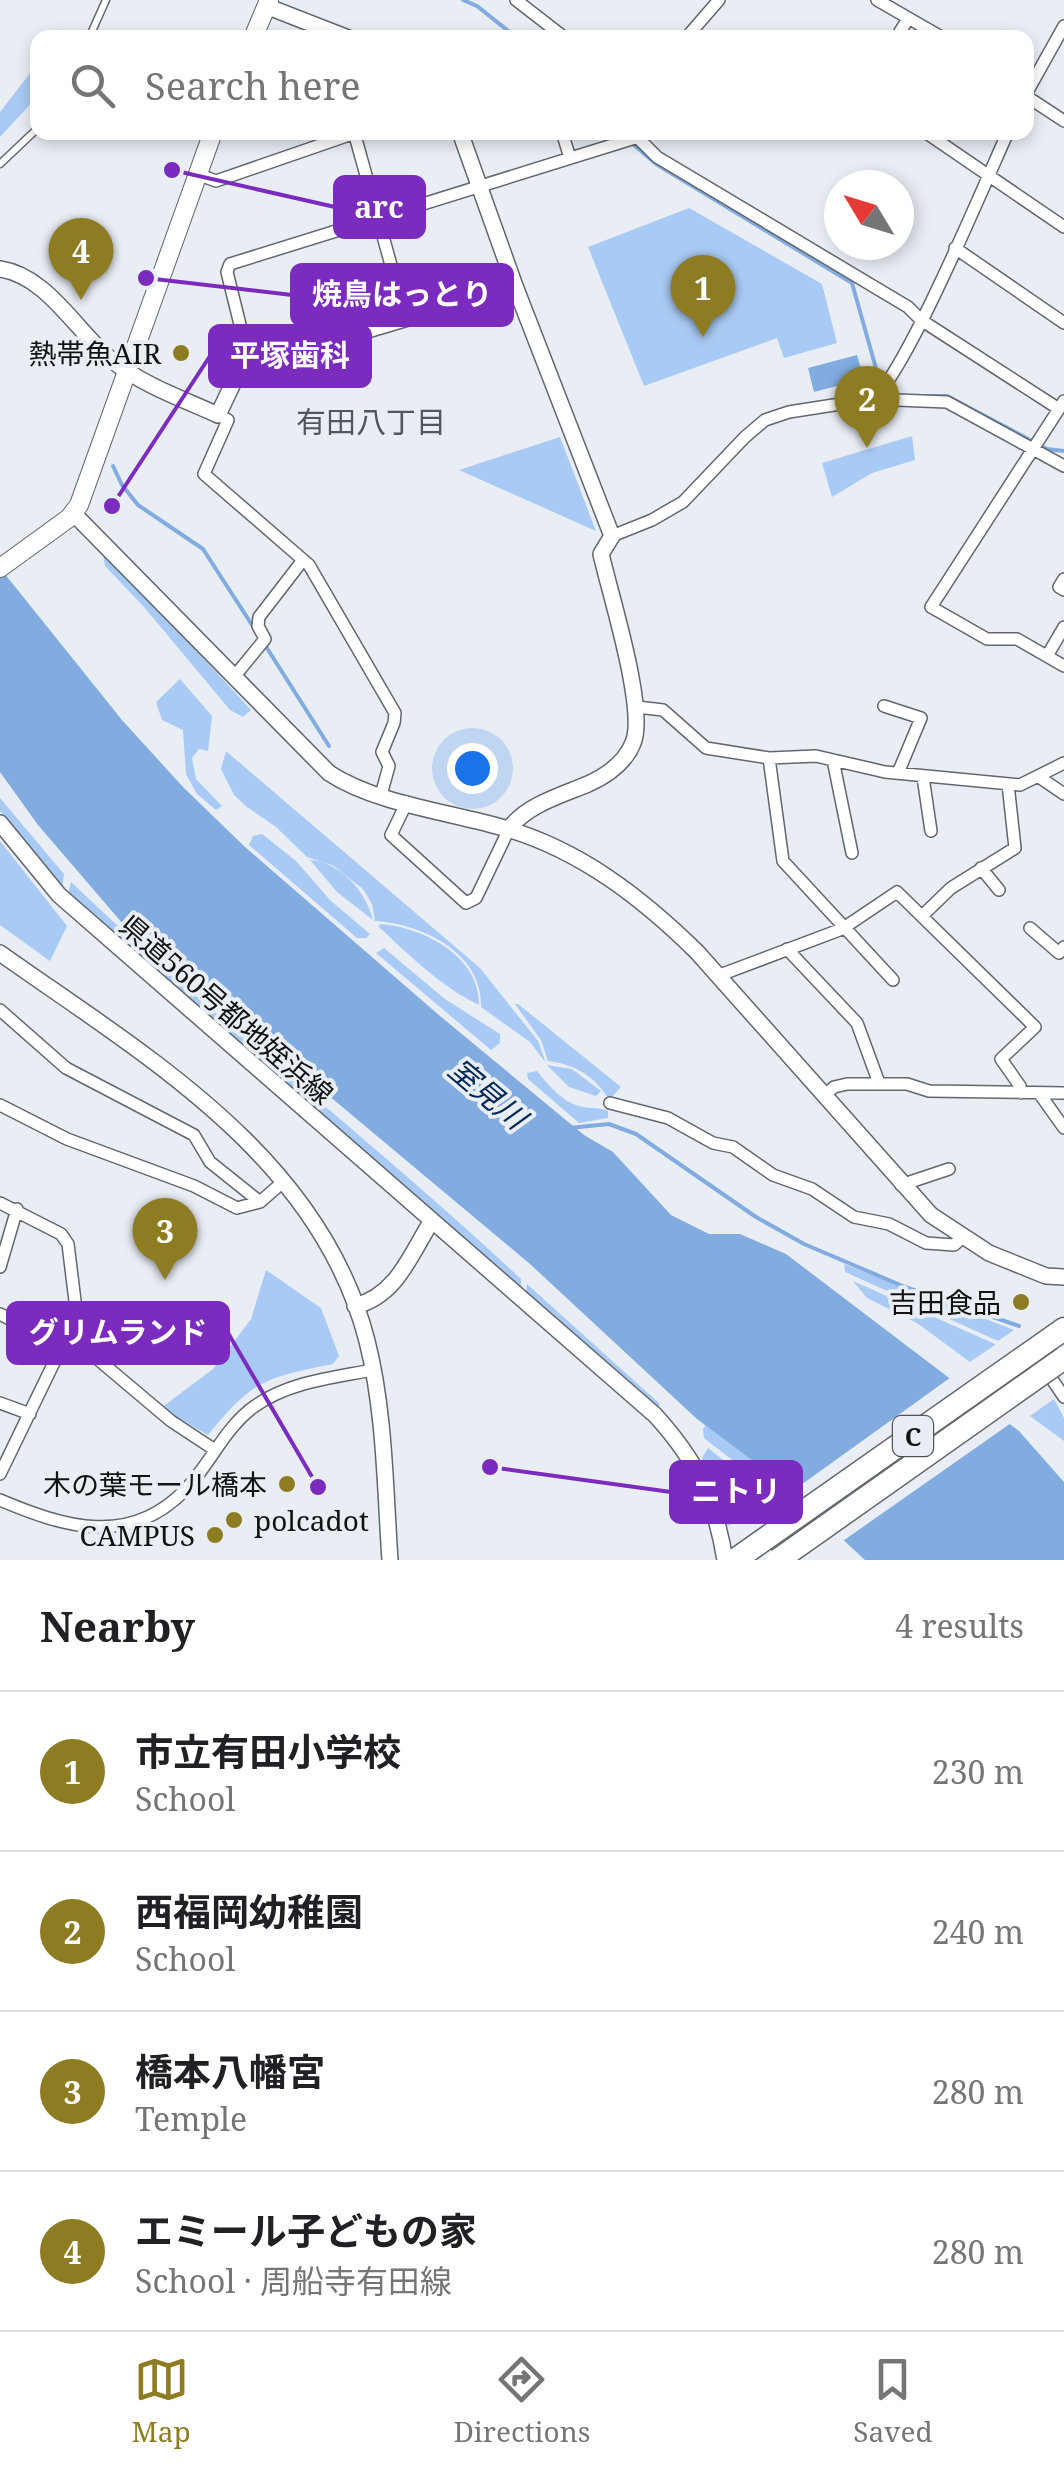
<!DOCTYPE html>
<meta charset="utf-8">
<style>
:root{--surface:#fff;--page:#f2f2f2;--text:#202124;--muted:#757577;--line:#e0e0e0;--accent:#8e7c22}
body{margin:0;font-family:"Noto Serif","Noto Sans JP",serif;background:var(--page);color:var(--text)}
.compass{position:absolute;left:824px;top:170px;width:90px;height:90px;border-radius:50%;background:var(--surface);box-shadow:0 5px 15px #0003;rotate:308deg}
.you{position:absolute;left:472px;top:768px;width:35px;height:35px;margin:-25px;border:8px solid #fff;border-radius:50%;background:#1a73e8;box-shadow:0 0 0 15px #1a73e833}
.badge{display:grid;place-items:center;width:65px;height:65px;border-radius:50%;background:var(--accent);color:#fff;font-size:32px;font-weight:700}
.pin{position:absolute;translate:-50% -82px;filter:drop-shadow(0 2px 5px #0008)}
.pin::after{content:'';position:absolute;top:52px;width:35px;height:30px;background:inherit;clip-path:polygon(0 0,100% 0,50% 100%)}
.list{margin:0;padding:0;list-style:none}
h2{display:flex;justify-content:space-between;align-items:center;height:130px;margin:0;padding:0 40px;font-size:42px}
h2 small{font-size:32px;font-weight:400;color:var(--muted)}
.list li{display:grid;grid-template-columns:65px 1fr auto;gap:30px;align-items:center;box-sizing:border-box;height:160px;padding:0 40px;border-top:2px solid var(--line)}
.list b{display:block;font-size:38px;white-space:nowrap}
.list p{margin:0;font-size:32px;white-space:nowrap;color:var(--muted)}
.list em{font-size:32px;font-style:normal;color:var(--muted)}
.icon{flex:none;width:55px;height:55px;fill:none;stroke:currentColor;stroke-width:2;stroke-linecap:round;stroke-linejoin:round}
.map{position:relative;flex:none;width:1064px;height:1560px;overflow:hidden}
.search{position:absolute;background:var(--surface);box-shadow:0 5px 15px #0003;left:30px;right:30px;top:30px;height:110px;display:flex;align-items:center;gap:25px;box-sizing:border-box;padding:0 35px;border-radius:20px;color:var(--muted);font-size:38px}
.sheet{height:770px;background:var(--surface)}
nav{display:flex;justify-content:space-around;align-items:center;box-sizing:border-box;height:140px;border-top:2px solid var(--line);background:var(--surface);font-size:28px;color:var(--muted)}
nav a{display:grid;justify-items:center;gap:5px}
nav .on{color:var(--accent)}
.map>svg:first-child{display:block}
.green{fill:#a9caf4}
.water{fill:#82ace0}
.pier{fill:#e9eef5}
.lines{fill:none;stroke-linecap:round;stroke-linejoin:round}
.stream{stroke:#82ace0;stroke-width:4}
.service-casing{stroke:#62676d;stroke-width:9}
.minor-casing{stroke:#62676d;stroke-width:14}
.tertiary-casing{stroke:#62676d;stroke-width:18}
.secondary-casing{stroke:#62676d;stroke-width:20}
.motorway-casing{stroke:#62676d;stroke-width:25}
.service{stroke:#fff;stroke-width:6}
.minor{stroke:#fff;stroke-width:11}
.tertiary{stroke:#fff;stroke-width:15}
.secondary{stroke:#fff;stroke-width:18}
.motorway{stroke:#fff;stroke-width:22}
.motorway-bridge-casing{stroke:#62676d;stroke-width:25;stroke-linecap:butt}
.motorway-bridge{stroke:#fff;stroke-width:22}
.poi-dot{fill:#8e7c22;stroke:#e9eef5;stroke-width:4}
.labels{text-anchor:middle;dominant-baseline:central;stroke-width:8;stroke-linejoin:round;paint-order:stroke}
.shield{fill:#e9eef5;stroke:#515458;stroke-width:2.5}
.shield-label{font-size:25px;font-weight:bold;fill:#101214}
.poi-label{font-size:28px;fill:#101214;stroke:#e9eef5;text-anchor:end}
.street-label{font-size:28px;fill:#101214;stroke:#e9eef5}
.neighbourhood-label{font-size:30px;fill:#52575d;stroke:#e9eef5}
.water-label{font-size:30px;font-style:italic;fill:#002856;stroke:#e9eef5}
.leader{fill:none;stroke:#7b2cbf;stroke-width:4}
.callout-dot{fill:#7b2cbf;stroke:#e9eef5;stroke-width:4}
.callout{fill:#7b2cbf;stroke:#7b2cbf;stroke-width:4}
.callout-label{font-size:30px;text-anchor:middle;font-weight:bold;fill:#fff}
</style>
<div class="map">
<svg width="1064" height="1560" viewBox="0 0 1064 1560">
<rect width="100%" height="100%" fill="#e9eef5"/>
<path class="green" d="M31 72 37 77V97L0 137V112Z
M689 208 822 284 837 343 784 358 777 338 644 386 588 247Z
M912 436 915 460 872 473 832 497 822 463Z
M560 437 596 531 459 470Z
M102 549 119 566 251 710 243 717 230 710 144 607 105 566Z
M180 679 212 716 208 751 199 749 192 758 196 779 222 806 216 810 197 794 186 774 183 730 162 720 156 702Z
M226 751 480 968 538 1041 546 1063 530 1042 481 1007C483 953 423 924 375 921L372 904 363 889 334 866 307 857 276 827 247 807 234 795 221 769Z
M0 798 64 874 62 889 0 811Z
M262 834 296 861 331 901 370 934 366 938H357L249 845 253 836Z
M0 841 67 926 50 961 0 925Z
M310 860C341 862 366 892 373 920L337 892Z
M71 882C215 1020 375 1142 521 1279V1291L68 895Z
M381 924C424 928 480 956 479 1005 440 986 409 955 378 926Z
M384 948 445 999 500 1034V1043L491 1050 376 953Z
M515 1004H518L621 1087 609 1100C596 1077 575 1064 548 1061L541 1040Z
M547 1065 572 1069 601 1091 596 1096 569 1087Z
M537 1071C549 1086 563 1103 583 1107 593 1109 599 1107 608 1111V1118L579 1123 528 1079 527 1073Z
M844 1264 1014 1330 998 1341 845 1272Z
M266 1270 321 1308 339 1356 333 1364C264 1378 253 1380 208 1435L161 1408 213 1369 251 1319Z
M853 1281 995 1344V1345L970 1362 917 1323 867 1298Z
M527 1284 660 1404 657 1409 526 1293Z
M1054 1399 1064 1418V1441L1030 1416Z
M710 1419 783 1490 776 1494 704 1438 703 1429Z
M708 1448 772 1499 728 1526 702 1458Z"/>
<path class="water" d="M857 355 864 379 814 392 808 368Z
M0 568 122 720 183 787 245 847 440 1016 584 1135 613 1152 671 1215 709 1234H740L786 1254 1019 1431 1064 1482V1560H865L776 1478 697 1419 530 1264 322 1090 241 1014 123 924 38 825 0 772Z"/>
<path class="pier" d="M954 1375 1014 1421 840 1543 787 1495Z"/>
<g class="lines">
<path class="stream" d="M463 0 477 6 517 38
M633 144 656 164 852 283 879 379 893 395H898
M927 396H947L1047 449 1064 451
M113 466 122 485 138 505 203 549 254 628
M265 645 329 746
M569 1128 609 1124 636 1134 756 1217 804 1244 905 1287 1019 1326"/>
<defs>
<path id="service" d="M89 38 106 0
M0 164 38 128"/>
<path id="minor" d="M516 0 565 38
M877 0 943 38
M686 38 719 0
M896 38 908 19
M1026 94 1064 26
M1026 96 1064 121
M354 132 406 319
M562 132 570 158
M632 132 657 157 908 307 921 320 1059 409
M925 132 1064 227
M197 174 216 181 358 132
M955 248 1064 323
M250 365 227 272 230 264 635 138
M872 399C903 380 987 178 1008 132
M1064 401 931 607 987 639H1017L1064 666
M218 415 228 420 204 474 309 565 395 713 394 723 382 752 389 766 381 795
M612 536 652 520 683 502 745 437 765 420 789 412 872 399 947 402 1064 466
M1064 579 1059 587 1064 590
M1047 656 1064 627
M234 677 265 639 258 626 259 617 303 560
M884 706 921 718 898 773
M637 707 663 710 706 748 769 758 816 756 885 772 1020 785 1064 763
M769 758 783 861 893 980
M833 760 852 853
M923 777 931 831
M1039 777 1064 794
M407 802 391 835 466 903 476 898 509 829
M981 868 999 890
M922 916 951 888 1015 848 1008 784
M1030 928 1059 953 1064 947
M787 949 857 1023 879 1083
M720 975 842 929 897 892 1035 1027 1001 1059 1020 1086 1021 1093
M0 1010 66 1068 194 1135 210 1162 260 1202
M1039 1093 1064 1128
M824 1096 834 1087 847 1084H907L929 1091 1064 1093
M610 1103 668 1118 713 1143 733 1147 773 1175 812 1189 854 1217 889 1224 926 1243 954 1245 962 1238
M0 1105 67 1139 194 1186 237 1208 260 1202 284 1181
M901 1185 949 1169
M0 1203 61 1234 68 1244 76 1309 71 1342
M0 1267 17 1209
M0 1314 62 1346
M1049 1375 1064 1397
M0 1403 30 1414
M0 1474 62 1346 75 1340 171 1421 215 1450
M0 1500C64 1527 130 1548 186 1489 211 1463 225 1427 255 1406 289 1382 332 1378 372 1370"/>
<path id="tertiary" d="M266 6 348 38
M460 132 515 286 612 536 601 554C610 594 647 710 633 743 625 763 608 775 588 784 562 795 526 805 509 829
M0 269C48 276 77 333 114 362 145 386 183 399 218 415L236 377 250 365 515 286
M74 514 329 773C376 804 450 812 504 828 580 850 641 897 697 952L931 1215 989 1253 1046 1276 1064 1277
M0 823 59 895 655 1415C697 1461 715 1499 725 1560
M0 953C145 1056 320 1156 367 1341 385 1412 385 1488 390 1560
M355 1306C396 1296 410 1256 431 1222"/>
<path id="secondary" d="M253 38 269 0
M0 568 69 518 79 505 213 132"/>
<path id="motorway" d="M735 1560 1064 1329"/>
</defs>
<use href="#service" class="service-casing"/>
<use href="#minor" class="minor-casing"/>
<use href="#tertiary" class="tertiary-casing"/>
<use href="#secondary" class="secondary-casing"/>
<use href="#motorway" class="motorway-casing"/>
<use href="#service" class="service"/>
<use href="#minor" class="minor"/>
<use href="#tertiary" class="tertiary"/>
<use href="#secondary" class="secondary"/>
<use href="#motorway" class="motorway"/>
<defs>
<path id="motorway-bridge" d="M778 1560 1064 1358"/>
</defs>
<use href="#motorway-bridge" class="motorway-bridge-casing"/>
<use href="#motorway-bridge" class="motorway-bridge"/>
</g>
<g class="poi-dot">
<circle cx="181" cy="353" r="10"/>
<circle cx="1021" cy="1302" r="10"/>
<circle cx="287" cy="1484" r="10"/>
<circle cx="234" cy="1520" r="10"/>
<circle cx="215" cy="1535" r="10"/>
</g>
<g class="labels">
<rect class="shield" x="893" y="1416" width="40" height="40" rx="8"/>
<g class="shield-label">
<text x="913" y="1436">C</text>
</g>
<g class="poi-label">
<text x="161" y="353">熱帯魚AIR</text>
<text x="1001" y="1302">吉田食品</text>
<text x="267" y="1484">木の葉モール橋本</text>
<text x="254" y="1520" text-anchor="start">polcadot</text>
<text x="195" y="1535">CAMPUS</text>
</g>
<g class="street-label">
<text transform="translate(227 1009) rotate(41)">県道560号都地姪浜線</text>
</g>
<g class="neighbourhood-label">
<text x="371" y="421">有田八丁目</text>
</g>
<g class="water-label">
<text transform="translate(488 1093) rotate(40)">室見川</text>
</g>
</g>
<path class="leader" d="M172 170L335 207M146 278L292 295M112 506L210 356M318 1487L228 1333M490 1467L671 1492"/>
<g class="callout-dot">
<circle cx="172" cy="170" r="10"/>
<circle cx="146" cy="278" r="10"/>
<circle cx="112" cy="506" r="10"/>
<circle cx="318" cy="1487" r="10"/>
<circle cx="490" cy="1467" r="10"/>
</g>
<g class="callout">
<rect x="335" y="177" width="89" height="60" rx="10"/>
<rect x="292" y="265" width="220" height="60" rx="10"/>
<rect x="210" y="326" width="160" height="60" rx="10"/>
<rect x="8" y="1303" width="220" height="60" rx="10"/>
<rect x="671" y="1462" width="130" height="60" rx="10"/>
</g>
<g class="callout-label">
<text x="379" y="218">arc</text>
<text x="402" y="305">焼鳥はっとり</text>
<text x="290" y="366">平塚歯科</text>
<text x="118" y="1343">グリムランド</text>
<text x="736" y="1502">ニトリ</text>
</g>
</svg>
<svg class="compass" viewBox="-18 -18 36 36"><path d="M0-13l5 13h-10z" fill="#e53935"/><path d="M0 13l5-13h-10z" fill="#757577"/></svg>
<div class="you"></div>
<div class="pin badge" style="left:703px;top:337px">1</div>
<div class="pin badge" style="left:867px;top:448px">2</div>
<div class="pin badge" style="left:165px;top:1280px">3</div>
<div class="pin badge" style="left:81px;top:300px">4</div>
<div class="search"><svg class="icon" aria-label="search" viewBox="0 0 24 24"><circle cx="10" cy="10" r="6"/><path d="M15 15l6 6"/></svg>Search here</div>
</div>
<section class="sheet">
<h2>Nearby<small>4 results</small></h2>
<ul class="list">
<li><span class="badge">1</span><div><b>市立有田小学校</b><p>School</p></div><em>230 m</em></li>
<li><span class="badge">2</span><div><b>西福岡幼稚園</b><p>School</p></div><em>240 m</em></li>
<li><span class="badge">3</span><div><b>橋本八幡宮</b><p>Temple</p></div><em>280 m</em></li>
<li><span class="badge">4</span><div><b>エミール子どもの家</b><p>School · 周船寺有田線</p></div><em>280 m</em></li>
</ul>
</section>
<nav>
<a class="on"><svg class="icon" aria-label="map" viewBox="0 0 24 24"><path d="M3 6l6-2 6 2 6-2v14l-6 2-6-2-6 2zM9 4v14M15 6v14"/></svg>Map</a>
<a><svg class="icon" aria-label="directions" viewBox="0 0 24 24"><path d="M12 3l9 9-9 9-9-9zM9 14v-3h6M13 9l2 2-2 2"/></svg>Directions</a>
<a><svg class="icon" aria-label="saved" viewBox="0 0 24 24"><path d="M7 4h10v16l-5-4-5 4z"/></svg>Saved</a>
</nav>
